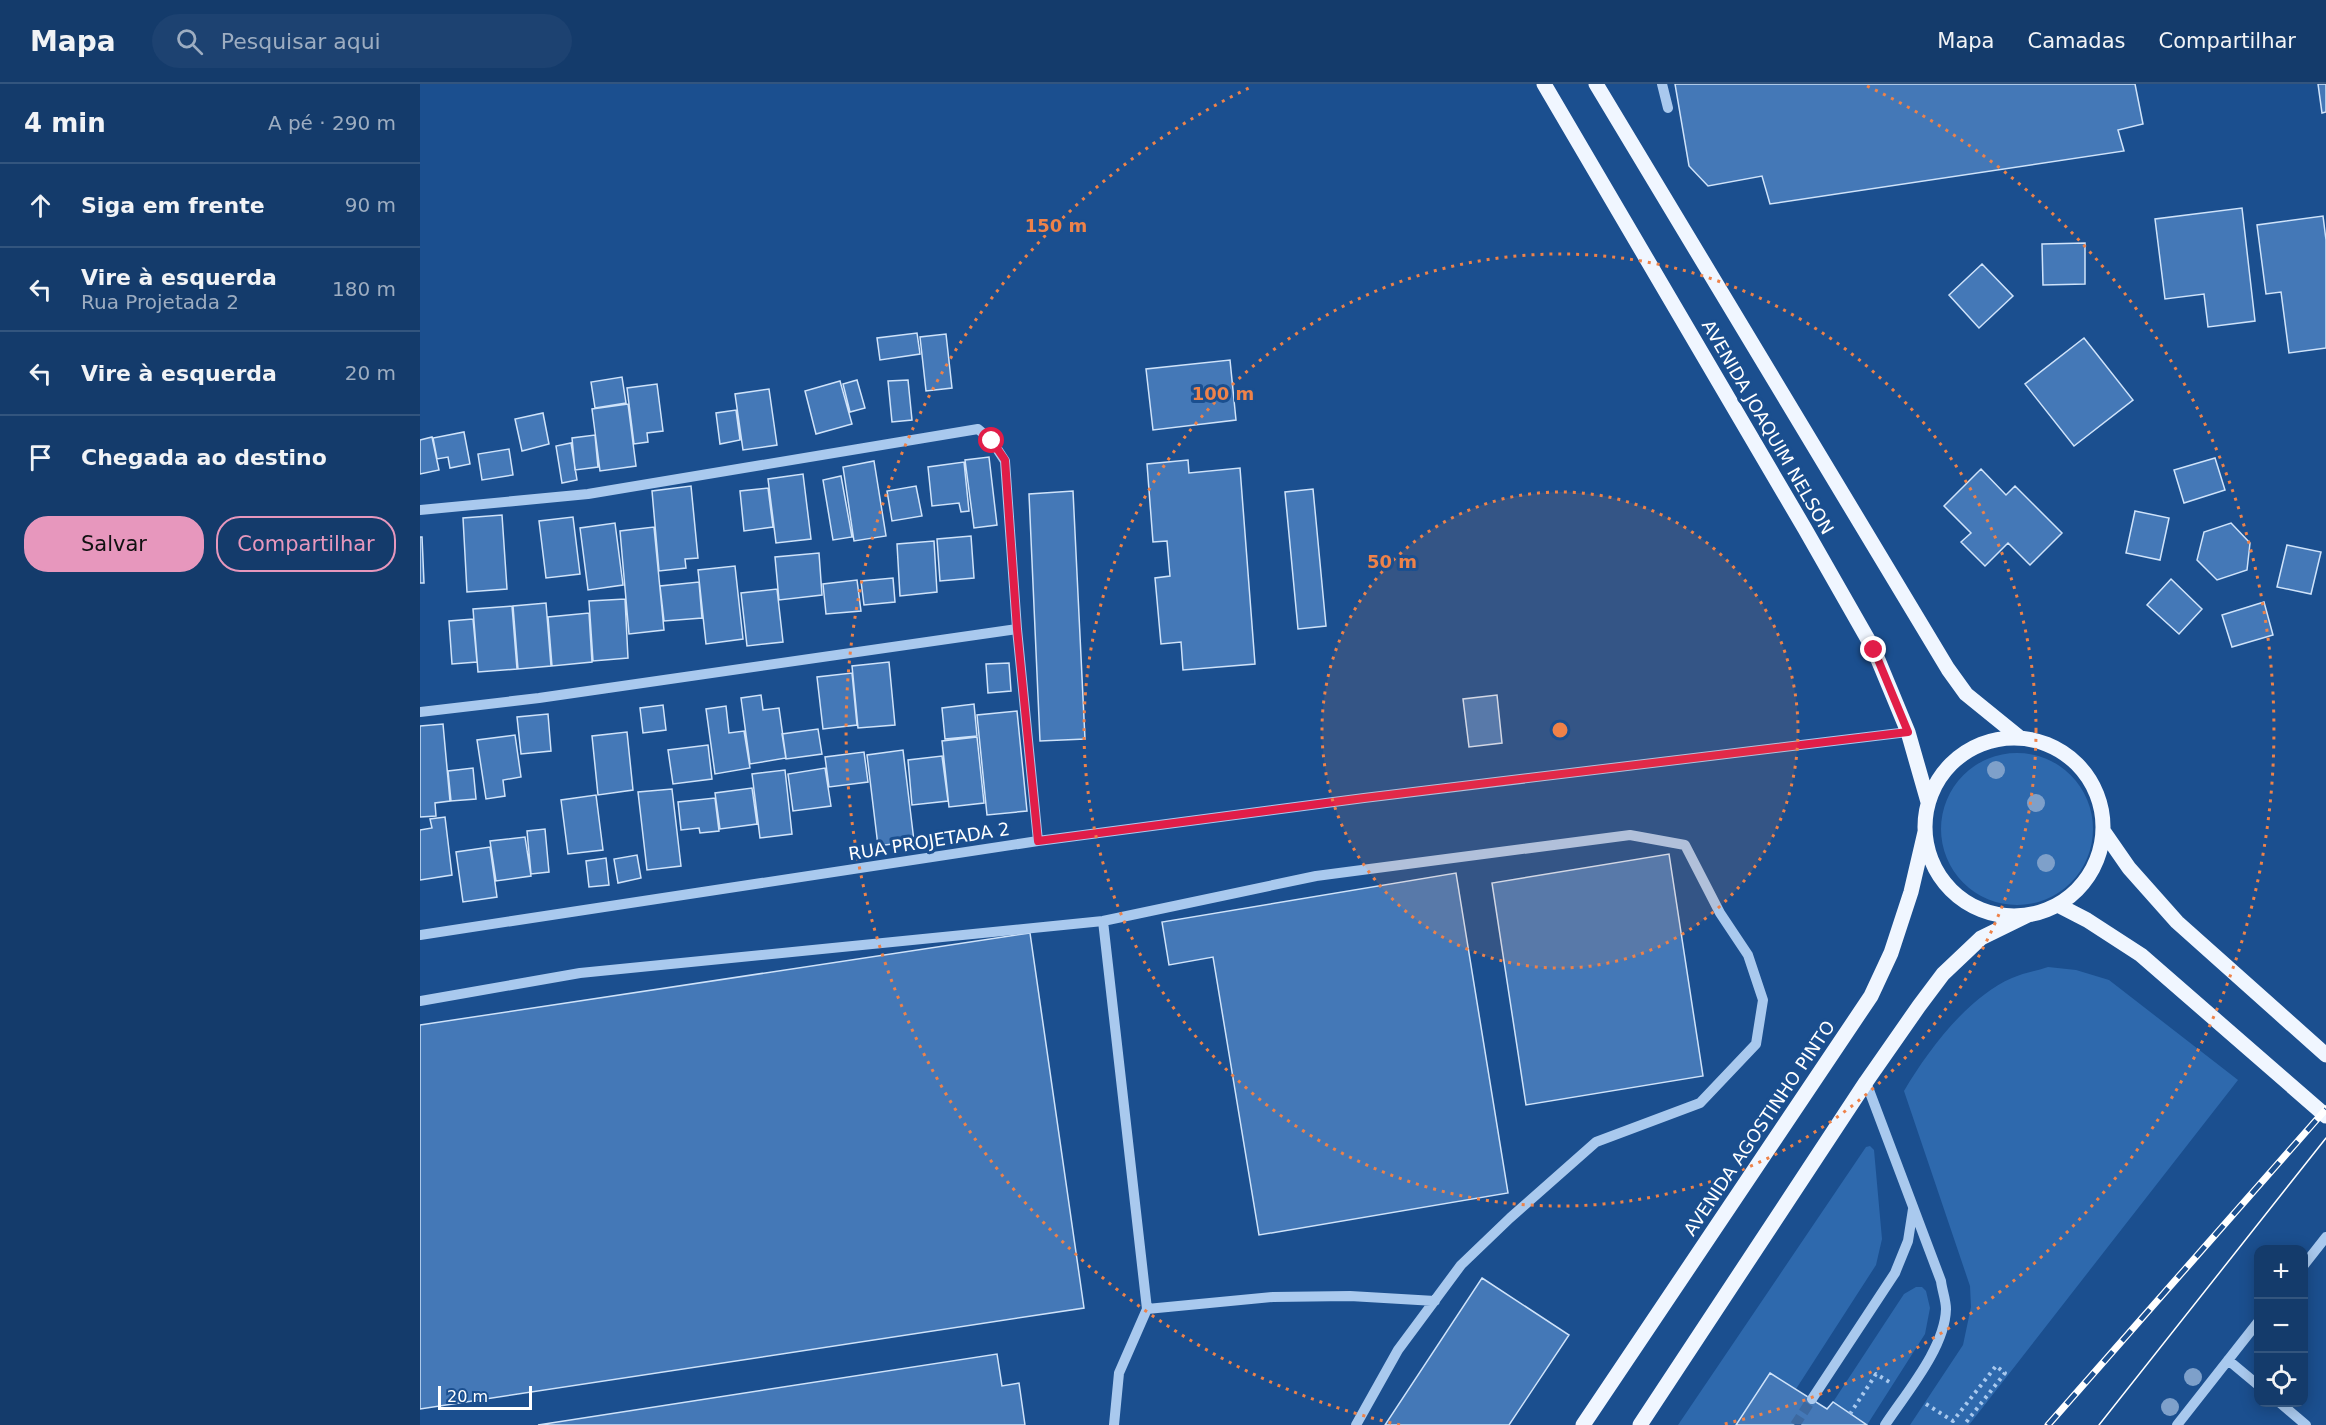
<!DOCTYPE html>
<html lang="pt">
<meta charset="utf-8">
<style>
:root{--surface:#143b6b;--page:#1d4271;--text:#f1f3f6;--muted:#9dadc1;--line:#33557e;--accent:#e797bd}
body{margin:0;font-family:"DejaVu Sans",sans-serif;background:var(--page);color:var(--text)}
.controls{position:absolute;right:18px;bottom:18px;display:grid;overflow:hidden;border-radius:12px;box-shadow:0 3px 15px #0003}
.controls button{width:54px;height:54px;display:grid;place-items:center;padding:0;border:0;border-bottom:2px solid var(--line);background:var(--surface);color:var(--text);font:30px sans-serif}
.scale{position:absolute;left:18px;bottom:15px;width:94px;box-sizing:border-box;padding-left:6px;border:3px solid #fff;border-top:0;font-size:16px;line-height:21px;white-space:nowrap;color:#fff;-webkit-text-stroke:4px #1b4f8f;paint-order:stroke}
.stop{position:absolute;width:18px;height:18px;margin:-14px;border:4px solid #e11d48;border-radius:50%;background:#fff}
.stop.end{background:#e11d48;border-color:#fff;box-shadow:0 2px 6px #0008}
.list{margin:0;padding:0;list-style:none}
h2{display:flex;justify-content:space-between;align-items:center;height:78px;margin:0;padding:0 24px;font-size:26px}
h2 small{font-size:20px;font-weight:400;color:var(--muted)}
.list li{display:grid;grid-template-columns:39px 1fr auto;gap:18px;align-items:center;box-sizing:border-box;height:84px;padding:0 24px;border-top:2px solid var(--line)}
.list b{display:block;font-size:22px;white-space:nowrap}
.list p{margin:0;font-size:20px;white-space:nowrap;color:var(--muted)}
.list em{font-size:20px;font-style:normal;color:var(--muted)}
.actions{display:flex;gap:12px;padding:18px 24px}
.actions a{flex:1;padding:14px 0;border:2px solid var(--accent);border-radius:24px;text-align:center;font-size:21px;color:var(--accent)}
.actions .main{background:var(--accent);color:#111}
.icon{flex:none;width:33px;height:33px;fill:none;stroke:currentColor;stroke-width:2;stroke-linecap:round;stroke-linejoin:round}
.map{position:relative;flex:none;width:1906px;height:1341px;overflow:hidden}
header{display:flex;align-items:center;gap:36px;box-sizing:border-box;height:84px;padding:0 30px;background:var(--surface);border-bottom:2px solid var(--line)}
header strong{font-size:28px}
nav{display:flex;gap:33px;margin-inline-start:auto;font-size:21px}
.search{width:420px;height:54px;background:var(--page);display:flex;align-items:center;gap:15px;box-sizing:border-box;padding:0 21px;border-radius:33px;color:var(--muted);font-size:22px}
main{display:flex}
aside{flex:1;background:var(--surface)}
.map>svg:first-child{display:block}
.green{fill:#2e69ad}
.building{fill:#4478b7;stroke:#cfe3fa;stroke-width:1.5}
.lines{fill:none;stroke-linecap:round;stroke-linejoin:round}
.minor-tunnel{stroke:#3d69a0;stroke-width:10;stroke-dasharray:10 5;stroke-linecap:butt}
.path{stroke:#a9c9ee;stroke-width:4;stroke-dasharray:3 4.5;stroke-linecap:butt}
.minor{stroke:#a9c9ee;stroke-width:10}
.major{stroke:#f0f6ff;stroke-width:15}
.tram{stroke:#fff;stroke-width:1.5}
.rail-casing{stroke:#fff;stroke-width:7}
.rail{stroke:#1b4f8f;stroke-width:4.5;stroke-dasharray:14;stroke-linecap:butt}
.tree{fill:#7ea0ca}
.route{stroke:#e11d48;stroke-width:8}
.ring{fill:none;stroke:#ee8249;stroke-width:3;stroke-dasharray:3 6}
.labels{text-anchor:middle;dominant-baseline:central;stroke-width:6;stroke-linejoin:round;paint-order:stroke}
.street-label{font-size:18px;fill:#fff;stroke:#1b4f8f}
.centre{fill:#ee8249;stroke:#1b4f8f;stroke-width:3}
.ring-label{font-size:18px;text-anchor:middle;font-weight:bold;fill:#ee8249;stroke:#1b4f8f;stroke-width:6;stroke-linejoin:round;paint-order:stroke}
</style>
<header>
<strong>Mapa</strong>
<div class="search"><svg class="icon" aria-label="search" viewBox="0 0 24 24"><circle cx="10" cy="10" r="6"/><path d="M15 15l6 6"/></svg>Pesquisar aqui</div>
<nav><a>Mapa</a><a>Camadas</a><a>Compartilhar</a></nav>
</header>
<main>
<aside>
<h2>4 min<small>A pé · 290 m</small></h2>
<ul class="list">
<li><svg class="icon" aria-label="ahead" viewBox="0 0 24 24"><path d="M12 20V5M6 11l6-6 6 6"/></svg><div><b>Siga em frente</b></div><em>90 m</em></li>
<li><svg class="icon" aria-label="left" viewBox="0 0 24 24"><path d="M17 20v-9H6M10 6l-5 5 5 5"/></svg><div><b>Vire à esquerda</b><p>Rua Projetada 2</p></div><em>180 m</em></li>
<li><svg class="icon" aria-label="left" viewBox="0 0 24 24"><path d="M17 20v-9H6M10 6l-5 5 5 5"/></svg><div><b>Vire à esquerda</b></div><em>20 m</em></li>
<li><svg class="icon" aria-label="arrive" viewBox="0 0 24 24"><path d="M6 21V4h12l-3 4 3 4H6"/></svg><div><b>Chegada ao destino</b></div></li>
</ul>
<div class="actions"><a class="main">Salvar</a><a>Compartilhar</a></div>
</aside>
<div class="map">
<svg width="1906" height="1341" viewBox="0 0 1906 1341">
<rect width="100%" height="100%" fill="#1b4f8f"/>
<path class="green" d="M1521 745a76 76 0 1 1 152 0a76 76 0 1 1-152 0Z
M1628 883 1656 886 1689 896 1818 996 1549 1341H1490L1543 1261 1551 1223 1550 1202 1484 1007C1508 966 1548 913 1592 894 1603 889 1616 887 1628 883Z
M1450 1062 1454 1066 1462 1155 1456 1181 1376 1305 1350 1289 1316 1341H1258L1446 1063Z
M1496 1203H1502L1506 1207 1510 1224 1505 1250 1447 1341 1413 1318 1484 1210Z"/>
<path class="building" d="M1255 0H1715L1723 40 1698 46 1704 67 1350 120 1342 92 1288 102 1269 82Z
M1898 0H1906V28L1902 29Z
M1822 124 1835 237 1788 243 1784 210 1745 215 1735 135Z
M1903 132 1906 156V264L1869 269 1861 208 1846 210 1837 141Z
M1665 159V200L1623 201 1622 160Z
M1562 180 1593 212 1559 244 1529 211Z
M497 249 500 270 460 276 457 254Z
M526 250 532 304 506 307 500 253Z
M1664 254 1713 316 1654 362 1605 300Z
M810 276 816 336 733 346 726 285Z
M202 293 206 319 175 324 171 298Z
M437 296 445 324 430 328 423 300Z
M488 296 492 336 472 338 468 297Z
M420 297 432 340 396 350 385 307Z
M237 300 243 347 227 349 228 358 214 360 207 304Z
M349 305 357 361 323 366 315 310Z
M208 320 216 382 180 387 172 325Z
M316 326 320 356 300 360 296 329Z
M123 329 129 360 102 367 95 335Z
M44 348 50 380 30 384 28 373 17 375 13 354Z
M175 351 178 383 155 386 152 354Z
M12 353 19 386 0 390V356Z
M151 359 157 396 142 399 136 362Z
M89 365 93 391 62 396 58 370Z
M569 373 577 441 554 444 545 376Z
M1795 374 1805 406 1764 419 1754 386Z
M768 376 769 389 820 384 835 580 763 586 761 558 741 560 735 494 750 492 747 457 733 458 727 380Z
M454 377 466 452 434 457 423 383Z
M544 378 549 427 541 428 539 419 512 422 508 383Z
M1561 385 1586 411 1595 402 1642 449 1610 481 1588 459 1565 482 1541 458 1551 449 1524 422Z
M383 390 391 455 356 459 348 395Z
M421 392 432 453 413 456 403 396Z
M271 402 278 474 265 475 266 484 239 487 232 407Z
M496 402 502 432 472 437 467 407Z
M348 404 353 443 324 447 320 407Z
M893 405 906 542 878 545 865 408Z
M653 407 665 655 620 657 609 410Z
M1715 427 1749 434 1740 476 1706 469Z
M82 431 87 505 47 508 43 434Z
M153 433 160 490 126 494 119 437Z
M195 439 203 501 168 506 160 444Z
M1811 439 1830 459 1827 486 1797 496 1777 476 1784 448Z
M234 443 244 546 209 550 200 447Z
M551 452 554 494 520 497 517 455Z
M0 453H2L4 499H0Z
M514 457 517 508 480 512 477 460Z
M1867 461 1901 468 1891 510 1857 503Z
M399 469 402 511 359 516 355 473Z
M315 482 323 555 286 560 278 486Z
M473 494 475 518 444 521 441 497Z
M1751 495 1782 525 1759 550 1727 521Z
M437 496 441 527 406 530 403 500Z
M279 498 282 534 244 537 240 502Z
M357 505 363 558 327 562 321 509Z
M205 515 208 574 173 577 169 517Z
M1844 518 1853 551 1812 563 1802 531Z
M126 519 131 582 98 585 93 522Z
M92 522 97 585 58 588 53 525Z
M169 529 172 578 132 582 128 533Z
M53 535 57 578 32 580 29 537Z
M469 578 475 641 438 644 432 582Z
M589 579 591 607 568 609 566 580Z
M432 589 437 641 403 645 397 593Z
M341 611 343 626 359 624 366 674 330 680 321 614Z
M1077 611 1082 659 1049 663 1043 615Z
M554 620 557 652 525 655 522 624Z
M243 621 246 646 223 649 220 624Z
M306 622 309 649 324 647 330 684 295 690 286 625Z
M597 627 607 727 567 731 557 631Z
M128 630 131 667 101 670 97 633Z
M23 640 30 717 15 719 16 732 0 733V642Z
M398 645 402 670 366 675 362 650Z
M207 648 213 706 178 711 172 652Z
M95 651 101 693 83 696 85 712 66 715 57 656Z
M557 653 564 719 529 723 522 657Z
M288 661 292 695 253 700 248 666Z
M483 666 494 757 458 762 447 671Z
M444 668 448 698 409 703 405 673Z
M522 672 528 717 492 721 488 676Z
M53 684 56 715 31 717 28 687Z
M405 684 411 722 373 727 368 690Z
M365 686 372 750 340 754 332 690Z
M332 704 337 740 300 745 295 709Z
M252 705 261 782 227 786 218 708Z
M176 711 183 766 148 770 141 716Z
M295 714 299 747 280 749 279 744 261 746 258 718Z
M25 733 32 791 0 796V746L12 744 10 735Z
M125 745 129 788 111 790 107 747Z
M105 753 111 792 76 797 70 757Z
M70 763 77 813 43 818 36 768Z
M1249 770 1283 992 1106 1021 1072 799Z
M217 771 221 794 198 799 194 775Z
M186 774 189 801 169 803 166 777Z
M1036 789 1088 1109 839 1151 793 873 749 881 742 838Z
M610 849 664 1224 0 1325V941Z
M1062 1194 1149 1251 1089 1341H965Z
M577 1270 582 1302 599 1299 605 1341H118Z
M1350 1289 1407 1325 1413 1318 1447 1341H1316Z"/>
<g class="lines">
<path class="minor-tunnel" d="M1375 1341 1392 1315"/>
<path class="path" d="M1506 1320 1533 1337 1576 1282 1585 1289 1544 1341
M1430 1330 1456 1290 1471 1299"/>
<path class="minor" d="M1242 0 1248 24
M0 426 168 410 558 345 572 357 585 377 597 545 618 757
M0 628 119 614 597 545
M683 837 727 1225
M0 851 618 757 944 714 1488 648
M0 917 160 889 683 837 896 792 1210 751 1265 761 1300 829 1328 871 1343 916 1336 960 1280 1019 1176 1058 1090 1134 1041 1181 978 1266 936 1341
M1446 998 1521 1197C1522 1206 1526 1216 1526 1225 1525 1264 1486 1309 1465 1341
M1884 1181 1906 1153
M1808 1276 1838 1301
M1392 1315 1475 1189 1488 1157 1493 1125
M1859 1318 1886 1341
M694 1341 699 1289 727 1225 853 1213 930 1212 1015 1217
M1757 1341 1838 1238"/>
<path class="major" d="M1124 0 1385 445 1454 566 1488 648 1508 718
M1176 0 1528 585 1546 610 1599 653
M1505 743a89 89 0 1 1 178 0a89 89 0 1 1-178 0Z
M1684 748 1709 784 1757 838 1906 971
M1638 821 1667 836 1721 871 1906 1032
M1163 1341 1451 912 1471 869 1491 808 1505 748
M1220 1341 1446 998 1499 922 1523 890 1561 854 1608 831"/>
<path class="tram" d="M1679 1341 1906 1054"/>
<defs>
<path id="rail" d="M1628 1341 1906 1025"/>
</defs>
<use href="#rail" class="rail-casing"/>
<use href="#rail" class="rail"/>
</g>
<g class="tree">
<circle cx="1576" cy="686" r="9"/>
<circle cx="1616" cy="719" r="9"/>
<circle cx="1626" cy="779" r="9"/>
<circle cx="1773" cy="1293" r="9"/>
<circle cx="1750" cy="1323" r="9"/>
</g>
<g class="lines">
<path class="route" d="M572 357 585 376 597 545 618 757 944 714 1488 648 1454 566"/>
</g>
<circle cx="1140" cy="646" r="238" fill="#ee8249" fill-opacity=".12"/>
<g class="ring">
<circle cx="1140" cy="646" r="238"/>
<circle cx="1140" cy="646" r="476"/>
<path d="M980 1341A713 713 0 0 1 833 2M1447 2A713 713 0 0 1 1300 1341"/>
</g>
<g class="labels">
<g class="street-label">
<text transform="translate(1348 343) rotate(60)">AVENIDA JOAQUIM NELSON</text>
<text transform="translate(509 757) rotate(-9)">RUA PROJETADA 2</text>
<text transform="translate(1339 1044) rotate(-56)">AVENIDA AGOSTINHO PINTO</text>
</g>
</g>
<circle cx="1140" cy="646" r="9" class="centre"/>
<g class="ring-label">
<text x="636" y="148">150 m</text>
<text x="803" y="316">100 m</text>
<text x="972" y="484">50 m</text>
</g>
</svg>
<div class="controls">
<button>+</button>
<button>−</button>
<button><svg class="icon" aria-label="locate" viewBox="0 0 24 24"><circle cx="12" cy="12" r="6"/><path d="M12 2v4M12 18v4M2 12h4M18 12h4"/></svg></button>
</div>
<div class="scale">20 m</div>
<div class="stop" style="left:572px;top:357px"></div>
<div class="stop end" style="left:1454px;top:566px"></div>
</div>
</main>
